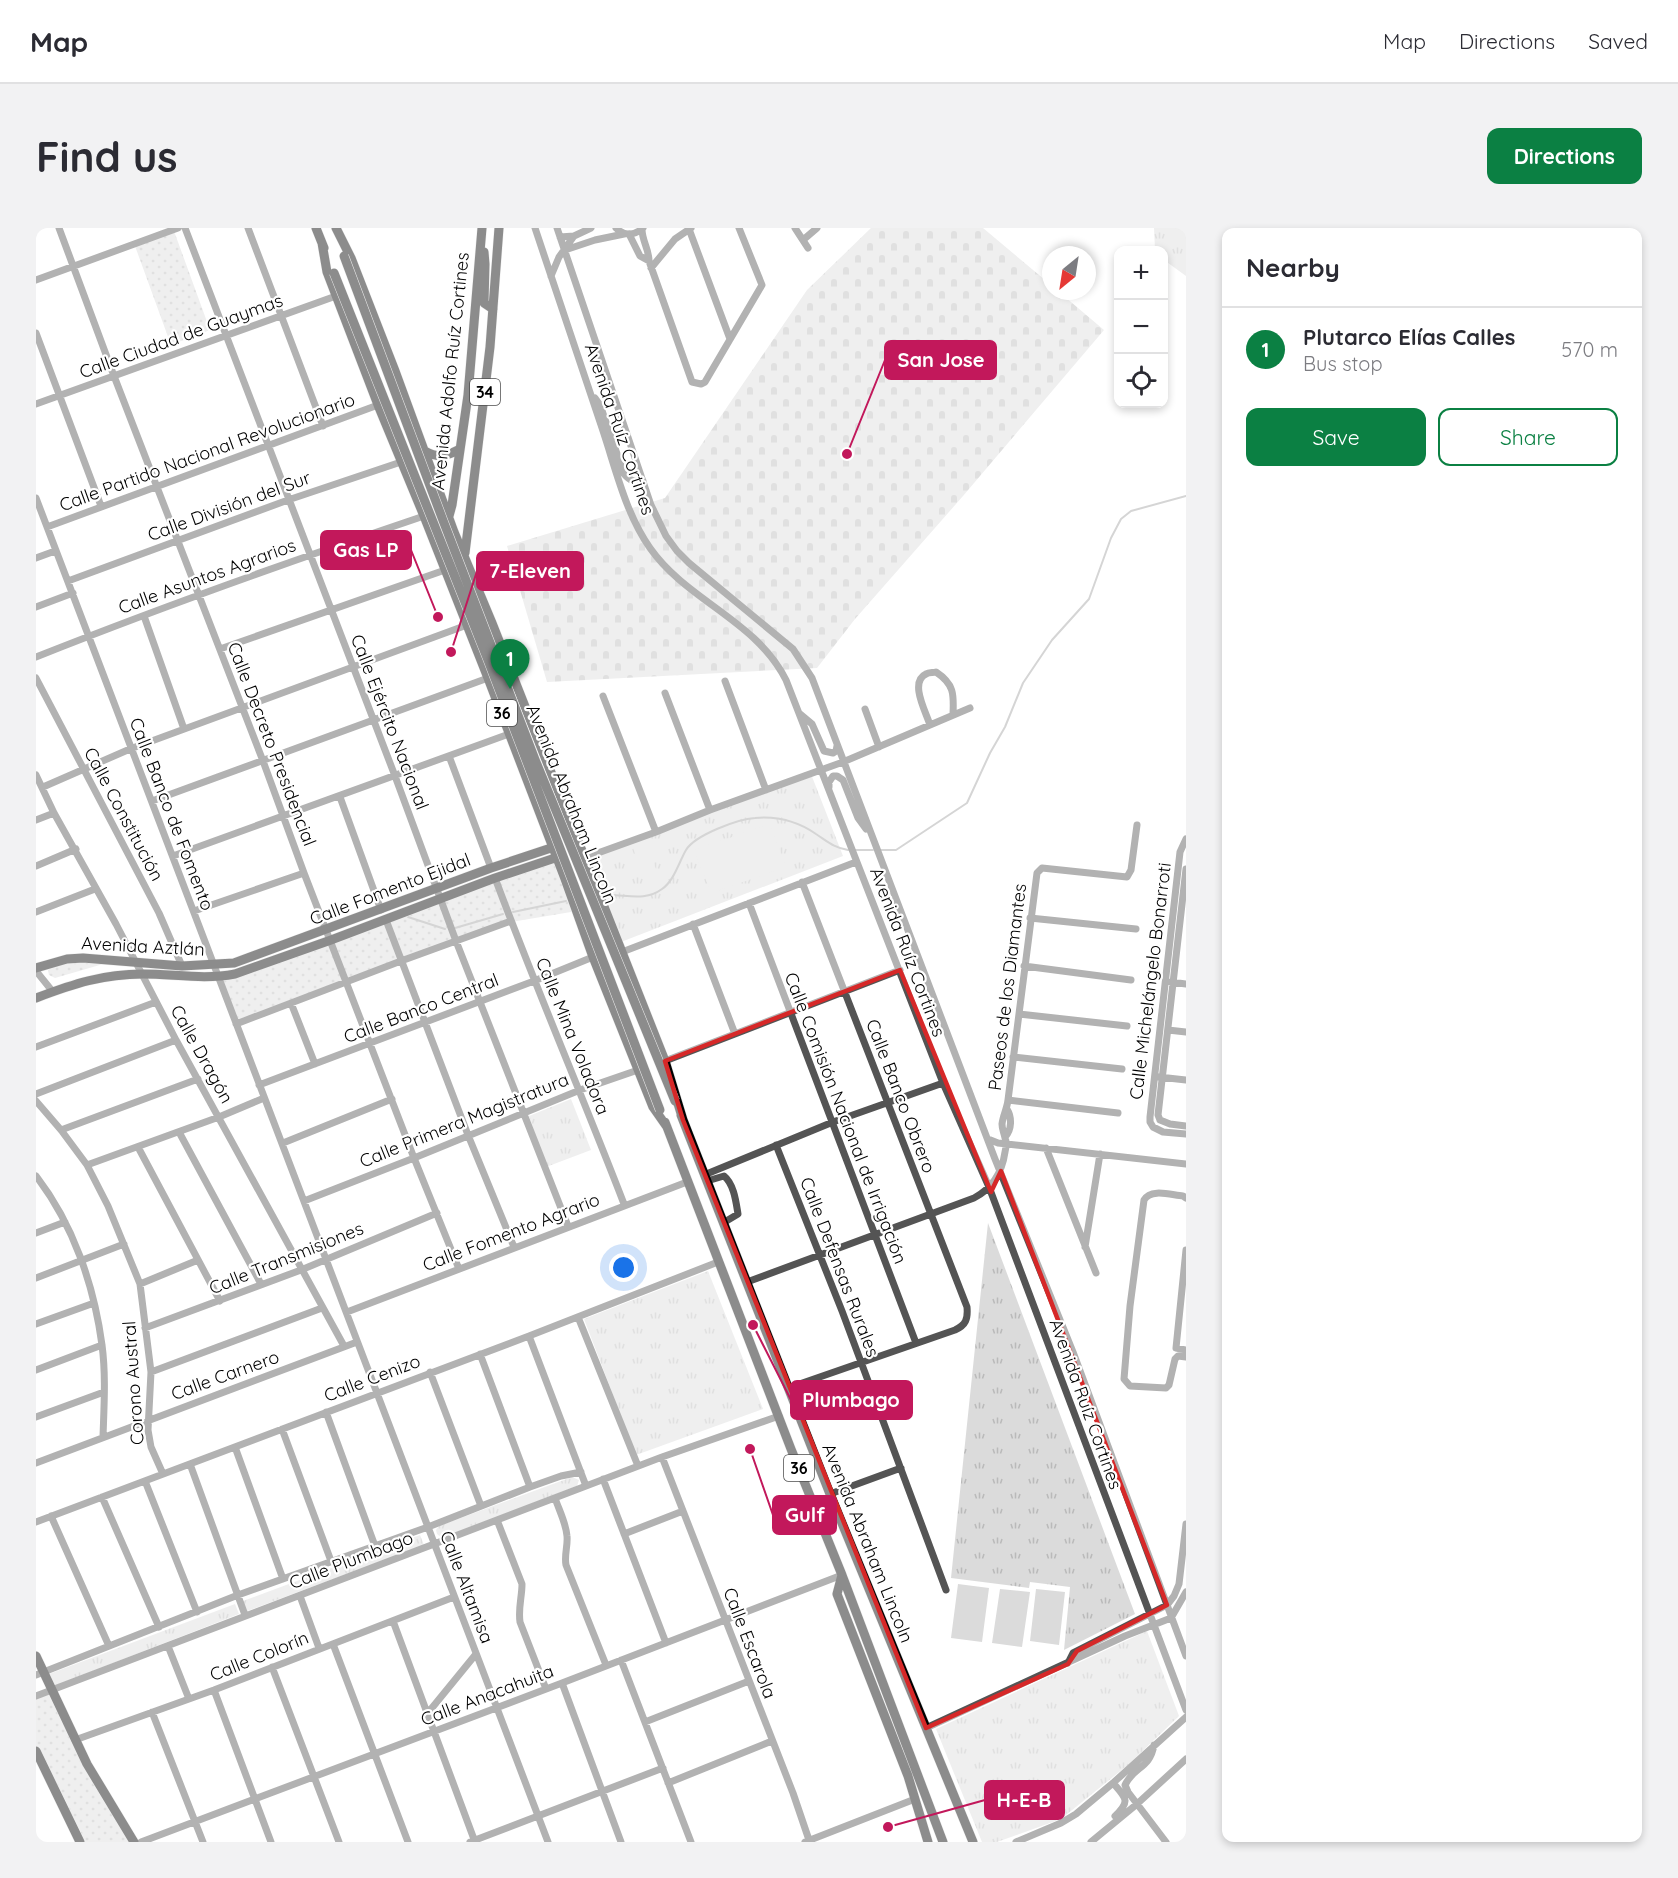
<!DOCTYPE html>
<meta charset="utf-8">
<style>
:root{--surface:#fff;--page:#f2f2f3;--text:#2b2b33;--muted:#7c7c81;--line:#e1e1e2;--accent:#0b8043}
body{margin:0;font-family:Quicksand,sans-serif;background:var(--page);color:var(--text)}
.controls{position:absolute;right:18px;top:18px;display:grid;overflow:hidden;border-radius:12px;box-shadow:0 3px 9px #0003}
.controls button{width:54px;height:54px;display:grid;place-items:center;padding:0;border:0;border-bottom:2px solid var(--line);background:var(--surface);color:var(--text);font:30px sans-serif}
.compass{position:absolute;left:1006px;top:18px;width:54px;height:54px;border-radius:50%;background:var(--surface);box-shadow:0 3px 9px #0003;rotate:210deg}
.you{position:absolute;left:588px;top:1040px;width:21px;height:21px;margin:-15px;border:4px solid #fff;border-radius:50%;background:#1a73e8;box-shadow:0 0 0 9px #1a73e833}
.badge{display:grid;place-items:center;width:39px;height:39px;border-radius:50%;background:var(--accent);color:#fff;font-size:20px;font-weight:700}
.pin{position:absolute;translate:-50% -50px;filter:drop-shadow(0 2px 3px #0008)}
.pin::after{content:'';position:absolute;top:32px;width:21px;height:18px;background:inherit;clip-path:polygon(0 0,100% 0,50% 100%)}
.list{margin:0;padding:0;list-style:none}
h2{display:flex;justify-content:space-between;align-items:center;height:78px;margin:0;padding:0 24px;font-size:26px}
h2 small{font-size:20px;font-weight:400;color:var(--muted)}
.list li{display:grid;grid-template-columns:39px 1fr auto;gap:18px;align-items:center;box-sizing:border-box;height:84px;padding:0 24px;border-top:2px solid var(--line)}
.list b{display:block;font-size:22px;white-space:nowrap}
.list p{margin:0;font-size:20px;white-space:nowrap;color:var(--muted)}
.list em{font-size:20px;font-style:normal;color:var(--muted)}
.actions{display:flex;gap:12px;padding:18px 24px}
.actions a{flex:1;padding:14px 0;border:2px solid var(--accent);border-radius:12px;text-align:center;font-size:21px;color:var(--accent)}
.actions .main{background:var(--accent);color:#fff}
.icon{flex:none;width:33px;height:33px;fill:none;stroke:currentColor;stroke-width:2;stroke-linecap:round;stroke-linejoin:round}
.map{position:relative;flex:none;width:1150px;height:1614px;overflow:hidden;border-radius:12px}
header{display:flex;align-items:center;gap:36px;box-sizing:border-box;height:84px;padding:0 30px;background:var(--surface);border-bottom:2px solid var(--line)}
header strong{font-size:28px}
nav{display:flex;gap:33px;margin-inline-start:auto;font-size:21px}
.intro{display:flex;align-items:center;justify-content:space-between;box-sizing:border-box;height:144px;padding:0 36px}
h1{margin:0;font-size:42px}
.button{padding:15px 27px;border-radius:12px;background:var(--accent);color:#fff;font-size:21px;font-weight:700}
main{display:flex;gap:36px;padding:0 36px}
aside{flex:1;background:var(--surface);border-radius:12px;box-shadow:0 3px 9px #0003}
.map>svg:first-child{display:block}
.grass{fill:url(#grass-tufts)}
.cemetery{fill:url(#cemetery-stones)}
.park{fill:url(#park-dots)}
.garden{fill:#dbdbdb}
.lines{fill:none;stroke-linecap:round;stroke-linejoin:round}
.stream{stroke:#a2a2a2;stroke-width:2}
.major-casing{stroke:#dbdbdb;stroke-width:10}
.minor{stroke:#545454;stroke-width:7}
.major{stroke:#000;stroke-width:9}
.major-bridge-casing{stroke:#dbdbdb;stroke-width:10;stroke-linecap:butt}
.major-bridge{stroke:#000;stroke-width:9}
.marked{fill:none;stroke:#d62828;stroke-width:4.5;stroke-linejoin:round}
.labels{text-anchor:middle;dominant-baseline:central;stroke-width:4.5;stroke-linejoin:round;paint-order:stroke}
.shield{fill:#fff;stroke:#4c4c4c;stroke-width:1.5}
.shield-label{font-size:16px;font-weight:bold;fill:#000}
.street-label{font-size:18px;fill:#000;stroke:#fff}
.leader{fill:none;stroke:#c2185b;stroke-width:2}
.callout-dot{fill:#c2185b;stroke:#fff;stroke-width:2}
.callout{fill:#c2185b;stroke:#c2185b;stroke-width:2}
.callout-label{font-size:20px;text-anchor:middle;font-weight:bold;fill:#fff}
</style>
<header>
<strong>Map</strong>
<nav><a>Map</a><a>Directions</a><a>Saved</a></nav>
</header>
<div class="intro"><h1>Find us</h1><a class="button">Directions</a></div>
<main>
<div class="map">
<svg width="1150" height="1614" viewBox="0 0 1150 1614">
<defs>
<pattern id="grass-tufts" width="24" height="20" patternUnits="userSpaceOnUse" patternTransform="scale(1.5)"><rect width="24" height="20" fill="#dbdbdb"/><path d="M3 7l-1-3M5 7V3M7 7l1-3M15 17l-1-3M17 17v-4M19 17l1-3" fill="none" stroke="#bababa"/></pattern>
<pattern id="cemetery-stones" width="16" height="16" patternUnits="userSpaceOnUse" patternTransform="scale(1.5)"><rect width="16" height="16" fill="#dbdbdb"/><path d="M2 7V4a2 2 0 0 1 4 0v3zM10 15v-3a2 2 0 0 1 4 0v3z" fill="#bababa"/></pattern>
<pattern id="park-dots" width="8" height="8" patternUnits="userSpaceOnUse" patternTransform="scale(1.5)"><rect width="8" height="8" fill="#dbdbdb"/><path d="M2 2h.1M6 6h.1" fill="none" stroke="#bababa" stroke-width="1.8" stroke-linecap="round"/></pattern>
</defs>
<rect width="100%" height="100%" fill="#fff"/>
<path class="grass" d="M1118 0H1150V48L1128 32V22H1119Z
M775 546 807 628 585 714 550 632Z
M535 871 555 922 510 939 493 888Z
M952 995 1099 1386 1028 1422 1034 1359 994 1354 993 1360 915 1350Z
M672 1043 727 1181 600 1227 548 1091Z
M536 1249 543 1252 541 1258 406 1310 401 1306 400 1302 403 1298Z
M384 1307 388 1317 211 1383 207 1373Z
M199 1376 203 1386 18 1458 13 1446Z
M1111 1403 1143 1488 1093 1536 1025 1591 961 1614H946L900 1501Z"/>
<path class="cemetery" d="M835 0H947L1015 57V63H1022L1068 102 927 268 819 391 781 440 511 454 471 318 629 270 771 62Z"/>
<path class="park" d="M138 3 174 102 135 117 99 18Z
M521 629 541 683 475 694 200 796 182 750Z
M38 734H74L19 750 13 747 11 738Z
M16 1462 39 1512 98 1614H44L0 1523V1468Z"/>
<path class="garden" d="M734 596 750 639 675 665 658 622Z
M611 616 621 644 607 649 597 620Z
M922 1356 953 1360 946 1414 915 1410Z
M964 1361 994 1364 986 1419 956 1415Z
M1000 1361 1029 1364 1023 1417 994 1413Z"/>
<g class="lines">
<path class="stream" d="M819 622H837
M845 622H860L931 575 954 525 969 499 987 455 1016 412 1053 371 1075 310 1085 291 1095 283 1150 268
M573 667C592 667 610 673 626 661 638 653 643 634 650 622 659 607 702 591 719 590 741 588 761 593 780 606 791 613 798 620 812 622
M477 684 530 673
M372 689 409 701
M419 700 467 686"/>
<defs>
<path id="major" d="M280 0 288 20
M300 0 315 30 359 143 418 304 456 395 629 833 647 892
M286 15 291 44 342 177 388 288 452 450 529 651 557 729 617 879 631 899
M448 24 449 36 448 75 457 81
M389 223C402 231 411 228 424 221
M403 318 410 299 416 277 432 167 446 0
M429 325 454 119 463 0
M0 740 31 731 47 730 146 738 198 735 455 640 521 618
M0 770C37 756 67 746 107 746 138 746 168 752 199 746L295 712 459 650 525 628
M645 887 794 1266 937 1614
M629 894 755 1221 806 1347 907 1614
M806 1347 801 1366 872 1548 892 1614
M0 1428 51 1536 98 1614
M0 1523 44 1614"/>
</defs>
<use href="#major" class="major-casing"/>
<path class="minor" d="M23 0 78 148 227 533 268 645 378 930 423 1041
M149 0 359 548 420 713 532 998
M212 0 287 198
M499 0C522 68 544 135 567 203 580 242 590 286 614 320 651 373 720 392 750 452L907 855 953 959 1150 1482
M521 0 615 277 630 308 641 323 653 335 757 421 776 450 959 931 1037 1124 1150 1428
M580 0C588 8 598 8 607 0
M759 0 772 20
M606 1C606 13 613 21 613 33L656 154 665 156 669 154 726 57 703 0
M653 1 694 111
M593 6 604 28 613 33
M524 9 538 8 555 0
M767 12 781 0
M529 22 559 12 588 6
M615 40 639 11 655 0
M515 48 523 29 538 8
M0 52 142 0
M0 105 65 278
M559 170 564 177 588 246C594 253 598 254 607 253
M0 176 300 68
M0 270 512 1614
M11 299 342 177
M0 330 19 323
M32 353 252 272 365 234
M0 379 37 365
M108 388 148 501
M184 421 409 342
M0 429C128 378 258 332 388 288
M0 450 123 685 146 738
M689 453 730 562
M629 465 674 582
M567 468 620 604
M829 481 843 519
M764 486 776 496 788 523 797 525 800 523 801 518
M894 497C890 484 873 454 890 446 893 444 897 445 900 444 918 456 918 466 917 486
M413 528 455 640
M0 547 18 585 80 696 140 812 308 1118
M7 559 94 521 431 397
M793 559V554L797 548H801L807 552 822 590 830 601
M304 569 345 682
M116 573 452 450
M0 592 18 585
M137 628 473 506
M548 630 620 604 674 582 807 534 934 480
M0 638 40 621
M459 650C500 760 546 867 588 976
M713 675 880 1115
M158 683 268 645
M0 684 59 661
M994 690 1100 701
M350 692 432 907 478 1019
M657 696 699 806
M586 724 820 634
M988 738 1095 752
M0 743 17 764
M1135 754 1150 756
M255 775 279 836
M983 786 1091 798
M200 796 365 733 475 693
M1132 802 1150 804
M0 819 120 774
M977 829 1086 841
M629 833 864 742
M1123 849 1150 852
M223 857 498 753 557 729
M0 866 140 812
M972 872 1082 885
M0 873 25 902 51 937 72 978 104 1056 115 1144 112 1202 115 1219 127 1246
M1124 892 1122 887 1150 641
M1124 892 1134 896 1150 898
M1117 899 1114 894V889L1144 624 1150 611
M1117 899 1127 904 1150 906
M25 902 162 851
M143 904 225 1056
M969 909C976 902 976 889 971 881
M952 911 962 915 1150 936
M247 915 356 871
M740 917 806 1083 910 1362
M102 919 184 1073
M1010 920 1060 1045
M51 937 183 889 228 870
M668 947 797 894 907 855
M0 948C37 996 58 1057 66 1117 70 1147 68 1178 67 1209
M671 953 688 948C698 956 700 974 702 986L687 995
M1150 970 1147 968C1135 967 1115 960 1108 972L1094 1078 1088 1151 1094 1158 1130 1160 1133 1157 1139 1131 1142 1128 1150 1129
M268 973 378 930 544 862 602 842
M0 1005 29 994
M1049 1019 1064 926
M1150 1022 1140 1120 1150 1122
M0 1050 88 1016
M711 1054 938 970C957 960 966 945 969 924 970 920 971 914 969 910 968 904 966 902 966 896 967 887 971 881 972 872L1001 645 1006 640 1091 649 1095 642 1101 597
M104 1056 162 1032
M311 1084 651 954
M542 1089 602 1238
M0 1096 58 1075
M109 1100 265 1042 401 985
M493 1108 550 1258
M444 1126 494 1259
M0 1142 66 1117
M115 1144 286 1080
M394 1144 445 1278
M752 1160 919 1102C930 1097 932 1091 931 1079L766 654
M290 1184 339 1318
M0 1189 68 1164
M246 1201 295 1333
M199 1219 247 1351
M626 1229 757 1565 773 1612
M0 1235 321 1114
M154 1236 209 1387
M567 1251 630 1415
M109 1253 161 1384
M794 1266 865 1240
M66 1269 123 1399
M519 1270C523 1282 530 1295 531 1308 532 1318 528 1327 530 1337L570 1437
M15 1288 73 1418
M461 1292 486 1356C486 1369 482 1380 484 1394L510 1461
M0 1294 493 1108 682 1034
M588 1306 647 1283
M264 1368 283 1420
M357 1393 439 1614
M297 1416 372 1614
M132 1418 153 1471
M585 1432 655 1614
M1032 1435 1037 1425 1041 1423 1131 1377 1138 1368 1143 1356 1150 1296
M236 1439 303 1614
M0 1447 202 1367 392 1299 494 1259 525 1248 545 1244
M526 1455 585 1614
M178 1462 235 1614
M0 1468 626 1229 743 1188
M116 1484 167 1614
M391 1486 440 1426
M609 1494 713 1453
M890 1500 1089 1408 1135 1390 1150 1364
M39 1512 178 1462 418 1369
M1118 1517C1114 1541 1098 1538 1089 1557L1092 1564 1130 1614
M632 1555 736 1513
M1077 1555C1090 1570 1095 1573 1079 1588
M105 1614 526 1455 806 1347
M434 1614 627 1540
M769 1614 879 1571
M980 1614 1025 1595 1040 1586 1077 1555 1150 1489
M1055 1614 1101 1576 1150 1531"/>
<use href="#major" class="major"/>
<defs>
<path id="major-bridge" d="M308 28 408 295 500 534 639 873
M298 45 452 432 624 882"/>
</defs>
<use href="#major-bridge" class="major-bridge-casing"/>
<use href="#major-bridge" class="major-bridge"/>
</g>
<path d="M0 0H1150V1614H0ZM864 742 955 964 965 943 1131 1377 1041 1423 1032 1436 890 1500 647 892 629 833Z" fill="#fff" fill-opacity=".55" fill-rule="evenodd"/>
<path class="marked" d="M864 742 955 964 965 943 1131 1377 1041 1423 1032 1436 890 1500 647 892 629 833Z"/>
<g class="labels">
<g class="shield">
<rect x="434" y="151" width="30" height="26" rx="4.5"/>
<rect x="451" y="472" width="30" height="26" rx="4.5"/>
<rect x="748" y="1227" width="30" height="26" rx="4.5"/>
</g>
<g class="shield-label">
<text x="449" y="164">34</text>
<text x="466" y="485">36</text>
<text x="763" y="1240">36</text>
</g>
<g class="street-label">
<text transform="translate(145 108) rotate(-20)">Calle Ciudad de Guaymas</text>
<text transform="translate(414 143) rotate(-84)">Avenida Adolfo Ruíz Cortines</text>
<text transform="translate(584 201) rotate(71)">Avenida Ruíz Cortines</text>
<text transform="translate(171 224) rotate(-20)">Calle Partido Nacional Revolucionario</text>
<text transform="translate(193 278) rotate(-20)">Calle División del Sur</text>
<text transform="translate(171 348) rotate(-20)">Calle Asuntos Agrarios</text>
<text transform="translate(354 494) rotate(69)">Calle Ejército Nacional</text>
<text transform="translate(236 516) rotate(69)">Calle Decreto Presidencial</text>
<text transform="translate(536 576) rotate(68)">Avenida Abraham Lincoln</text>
<text transform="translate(88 586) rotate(62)">Calle Constitución</text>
<text transform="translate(136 586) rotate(69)">Calle Banco de Fomento</text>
<text transform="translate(354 661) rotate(-21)">Calle Fomento Ejidal</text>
<text transform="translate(107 718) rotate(3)">Avenida Aztlán</text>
<text transform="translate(872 724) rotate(69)">Avenida Ruíz Cortines</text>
<text transform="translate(1114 753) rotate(-83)">Calle Michelángelo Bonarroti</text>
<text transform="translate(971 759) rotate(-83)">Paseos de los Diamantes</text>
<text transform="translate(385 780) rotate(-21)">Calle Banco Central</text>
<text transform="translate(537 808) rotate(68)">Calle Mina Voladora</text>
<text transform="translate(166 826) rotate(61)">Calle Dragón</text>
<text transform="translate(865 868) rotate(69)">Calle Banco Obrero</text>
<text transform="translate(810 890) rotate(69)">Calle Comisión Nacional de Irrigación</text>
<text transform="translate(428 892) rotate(-22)">Calle Primera Magistratura</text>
<text transform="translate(475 1004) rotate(-21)">Calle Fomento Agrario</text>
<text transform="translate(250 1030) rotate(-22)">Calle Transmisiones</text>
<text transform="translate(804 1039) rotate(69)">Calle Defensas Rurales</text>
<text transform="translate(189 1147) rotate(-20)">Calle Carnero</text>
<text transform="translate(336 1150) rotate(-21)">Calle Cenizo</text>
<text transform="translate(97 1155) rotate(-94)">Corono Austral</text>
<text transform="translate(1050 1176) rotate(70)">Avenida Ruíz Cortines</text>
<text transform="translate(832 1315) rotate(68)">Avenida Abraham Lincoln</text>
<text transform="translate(315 1332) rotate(-21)">Calle Plumbago</text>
<text transform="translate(431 1359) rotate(69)">Calle Altamisa</text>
<text transform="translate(714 1415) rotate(69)">Calle Escarola</text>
<text transform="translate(223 1428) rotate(-22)">Calle Colorín</text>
<text transform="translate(451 1467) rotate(-21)">Calle Anacahuita</text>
</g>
</g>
<path class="leader" d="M811 226L849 132M402 389L375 322M415 424L441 343M717 1097L755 1172M714 1221L737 1287M852 1599L949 1572"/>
<g class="callout-dot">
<circle cx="811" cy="226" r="6"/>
<circle cx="402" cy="389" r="6"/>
<circle cx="415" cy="424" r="6"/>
<circle cx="717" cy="1097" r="6"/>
<circle cx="714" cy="1221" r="6"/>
<circle cx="852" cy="1599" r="6"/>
</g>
<g class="callout">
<rect x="849" y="113" width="111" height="38" rx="6"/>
<rect x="285" y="303" width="90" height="38" rx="6"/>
<rect x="441" y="324" width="106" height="38" rx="6"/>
<rect x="755" y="1153" width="121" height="38" rx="6"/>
<rect x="737" y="1268" width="63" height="38" rx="6"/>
<rect x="949" y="1553" width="79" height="38" rx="6"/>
</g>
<g class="callout-label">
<text x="905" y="139">San Jose</text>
<text x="330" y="329">Gas LP</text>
<text x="494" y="350">7-Eleven</text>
<text x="815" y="1179">Plumbago</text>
<text x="769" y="1294">Gulf</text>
<text x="988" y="1579">H-E-B</text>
</g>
</svg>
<div class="controls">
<button>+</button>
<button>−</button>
<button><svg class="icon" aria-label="locate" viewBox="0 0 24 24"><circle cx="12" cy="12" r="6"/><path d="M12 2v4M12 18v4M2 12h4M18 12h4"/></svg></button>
</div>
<svg class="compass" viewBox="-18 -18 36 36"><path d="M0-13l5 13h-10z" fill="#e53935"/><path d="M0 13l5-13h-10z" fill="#7c7c81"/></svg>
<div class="you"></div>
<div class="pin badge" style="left:474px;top:461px">1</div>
</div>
<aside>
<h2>Nearby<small></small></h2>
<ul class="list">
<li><span class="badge">1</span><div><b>Plutarco Elías Calles</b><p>Bus stop</p></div><em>570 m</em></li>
</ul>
<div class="actions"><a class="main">Save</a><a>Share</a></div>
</aside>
</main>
